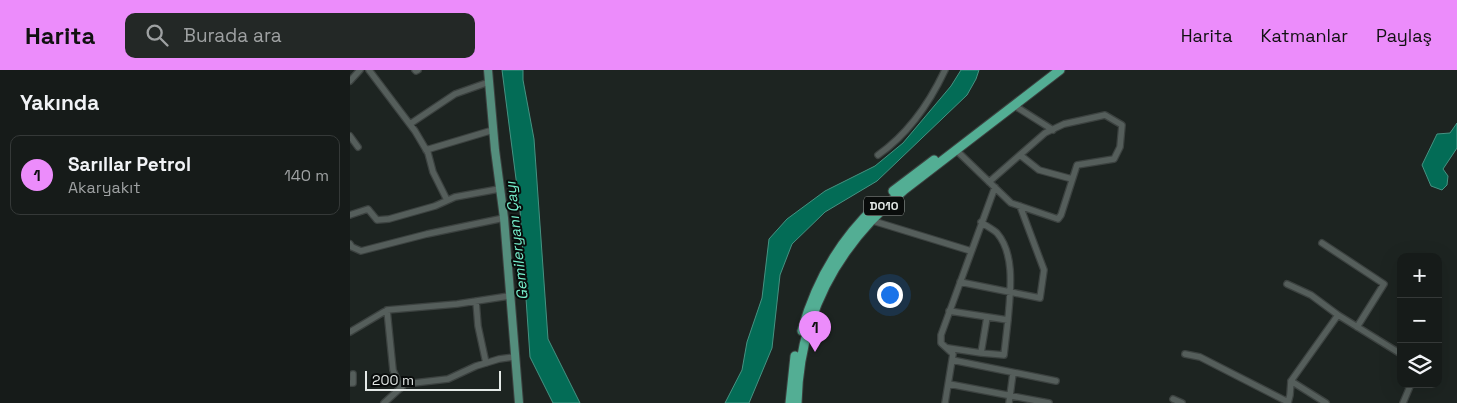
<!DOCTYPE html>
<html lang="tr">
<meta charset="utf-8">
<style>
:root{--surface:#161b19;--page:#232826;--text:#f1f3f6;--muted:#9ea1a2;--line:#353938;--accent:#ec8cfb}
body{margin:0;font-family:"Space Grotesk",sans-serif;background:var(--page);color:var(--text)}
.controls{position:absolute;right:15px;bottom:15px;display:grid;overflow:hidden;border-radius:10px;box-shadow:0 5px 20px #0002}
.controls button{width:45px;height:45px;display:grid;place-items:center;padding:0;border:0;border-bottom:1px solid var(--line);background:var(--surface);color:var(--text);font:25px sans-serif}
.scale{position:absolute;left:15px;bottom:12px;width:136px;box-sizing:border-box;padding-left:5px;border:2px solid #e4e9e7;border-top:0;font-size:14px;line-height:18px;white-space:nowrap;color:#e4e9e7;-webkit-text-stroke:4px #090c0b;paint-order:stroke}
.you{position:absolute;left:539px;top:224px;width:18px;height:18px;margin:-12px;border:4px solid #fff;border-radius:50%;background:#1a73e8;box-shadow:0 0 0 8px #1a73e833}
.badge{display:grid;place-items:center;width:32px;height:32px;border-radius:50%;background:var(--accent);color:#111;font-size:16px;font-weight:700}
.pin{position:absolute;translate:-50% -41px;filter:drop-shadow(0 1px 2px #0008)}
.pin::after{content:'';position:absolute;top:26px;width:18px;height:15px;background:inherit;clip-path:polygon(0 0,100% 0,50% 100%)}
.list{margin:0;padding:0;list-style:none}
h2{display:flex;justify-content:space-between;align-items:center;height:65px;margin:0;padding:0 20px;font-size:21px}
h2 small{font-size:16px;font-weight:400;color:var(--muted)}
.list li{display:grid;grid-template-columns:32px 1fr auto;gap:15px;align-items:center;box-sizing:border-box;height:80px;margin:0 10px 10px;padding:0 10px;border:1px solid var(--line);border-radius:10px}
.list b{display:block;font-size:19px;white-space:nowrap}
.list p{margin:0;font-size:16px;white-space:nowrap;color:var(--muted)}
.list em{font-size:16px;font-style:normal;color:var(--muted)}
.icon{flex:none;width:28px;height:28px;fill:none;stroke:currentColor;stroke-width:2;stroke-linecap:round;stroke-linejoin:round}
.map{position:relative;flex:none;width:1107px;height:333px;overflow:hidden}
header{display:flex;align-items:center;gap:30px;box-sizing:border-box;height:70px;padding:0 25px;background:var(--accent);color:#111}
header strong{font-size:24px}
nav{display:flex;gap:28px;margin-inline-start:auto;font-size:18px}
.search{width:350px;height:45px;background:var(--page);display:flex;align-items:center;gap:12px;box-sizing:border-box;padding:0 18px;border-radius:10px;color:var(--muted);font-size:19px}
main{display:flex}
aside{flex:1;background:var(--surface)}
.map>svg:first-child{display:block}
.water{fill:#036c56;stroke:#469282}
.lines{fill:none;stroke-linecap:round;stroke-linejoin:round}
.minor-casing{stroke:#3c4240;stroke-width:8}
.major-casing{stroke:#3c4240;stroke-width:10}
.highway-casing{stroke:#3c4240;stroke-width:11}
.minor{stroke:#555e5b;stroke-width:5.5}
.major{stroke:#548e7d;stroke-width:8}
.highway{stroke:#53ae94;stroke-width:9}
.labels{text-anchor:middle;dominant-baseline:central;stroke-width:4;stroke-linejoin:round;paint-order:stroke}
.shield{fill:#090c0b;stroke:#a2a7a5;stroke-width:1}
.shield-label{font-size:12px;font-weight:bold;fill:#e4e9e7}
.water-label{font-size:15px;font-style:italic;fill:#76efcc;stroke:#090c0b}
</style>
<header>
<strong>Harita</strong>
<div class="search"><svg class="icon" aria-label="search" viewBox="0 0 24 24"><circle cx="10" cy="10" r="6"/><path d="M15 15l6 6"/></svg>Burada ara</div>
<nav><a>Harita</a><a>Katmanlar</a><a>Paylaş</a></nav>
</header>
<main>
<aside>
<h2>Yakında<small></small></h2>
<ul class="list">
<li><span class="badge">1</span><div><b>Sarıllar Petrol</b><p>Akaryakıt</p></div><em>140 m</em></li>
</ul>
</aside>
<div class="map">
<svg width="1107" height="333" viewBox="0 0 1107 333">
<rect width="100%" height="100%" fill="#1d2421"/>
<path class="water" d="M152 0H173V10L184 69 198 269 230 333H203L180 287 170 140Z
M611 0H629L626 9 617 25 527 111 475 142 442 174 430 205 422 278 399 333H375L392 300 397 272 412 228 419 169 437 149 475 121 525 96 553 73 601 16Z
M1107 53V78L1093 99 1098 106 1097 115 1092 120 1081 116 1072 95 1087 64 1100 63Z"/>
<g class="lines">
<defs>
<path id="minor" d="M19 0 65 61 78 83 83 102 97 130
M65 0 66 1 68 0
M0 11 10 0
M665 36 703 60
M60 54 105 24 139 12
M0 66 8 77
M76 80 143 60
M606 80 661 133 708 149 711 145 727 95 764 89 770 77 772 55 755 45 714 54 695 63 639 112
M528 85C558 64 579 34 595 0
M670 85 689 100 722 109
M0 145 18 139 27 150 39 149 85 136 105 127 149 119
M520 150 621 181
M972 173 1034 214 1007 257
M0 174 2 177 11 181 77 164 154 148
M610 212 690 228 694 200 670 136
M937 214 961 225 988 245 1051 284
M126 231 128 256 136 293
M37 240 43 300 51 318
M599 241 658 250C660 224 666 185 647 163 643 159 636 156 631 152
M0 262 37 240 107 234 159 226
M598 278 631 283 637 247
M631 283 654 285 658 250
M835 284 850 287 938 332
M602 290 706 311
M941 311 976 333
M0 313H3V304
M599 314 699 333
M823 329 832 333
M34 333 55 314 98 309 126 296 149 289 164 287
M595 333 603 284 591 273V265L645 117
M659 333 663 303
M938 333 940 325 941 311 988 245
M1053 333 1061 314"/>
<path id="major" d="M138 0 145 80 154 148 169 333"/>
<path id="highway" d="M543 121 584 90
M452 261C465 214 490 170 526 136
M440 333 445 286
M447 333C449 246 487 175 554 120L710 0"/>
</defs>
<use href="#minor" class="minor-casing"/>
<use href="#major" class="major-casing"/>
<use href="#highway" class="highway-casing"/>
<use href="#minor" class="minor"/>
<use href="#major" class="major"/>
<use href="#highway" class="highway"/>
</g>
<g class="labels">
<rect class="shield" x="514" y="126.5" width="40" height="19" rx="4"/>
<g class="shield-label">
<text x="534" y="136">D010</text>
</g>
<g class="water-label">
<text transform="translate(166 171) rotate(-96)">Gemileryanı Çayı</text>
</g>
</g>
</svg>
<div class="controls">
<button>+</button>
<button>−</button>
<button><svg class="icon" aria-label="layers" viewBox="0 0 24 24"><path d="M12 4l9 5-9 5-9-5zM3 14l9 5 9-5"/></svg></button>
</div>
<div class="scale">200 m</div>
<div class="you"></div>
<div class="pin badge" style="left:465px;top:282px">1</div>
</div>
</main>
